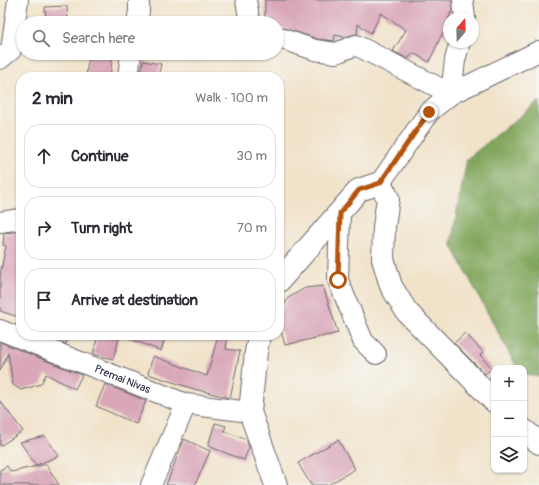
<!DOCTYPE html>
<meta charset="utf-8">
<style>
:root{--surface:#fff;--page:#f2f2f3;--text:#2b2b33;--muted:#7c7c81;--line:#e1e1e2}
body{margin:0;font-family:Pangolin,sans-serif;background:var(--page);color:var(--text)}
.controls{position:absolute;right:12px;bottom:12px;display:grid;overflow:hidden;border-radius:8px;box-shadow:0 1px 3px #0004}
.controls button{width:36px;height:36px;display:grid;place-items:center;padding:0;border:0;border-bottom:1px solid var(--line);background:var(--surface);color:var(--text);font:20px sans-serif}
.compass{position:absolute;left:443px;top:12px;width:36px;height:36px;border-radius:50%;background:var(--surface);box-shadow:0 1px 3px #0004;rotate:19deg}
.stop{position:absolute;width:12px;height:12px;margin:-9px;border:3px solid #b45309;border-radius:50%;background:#fff}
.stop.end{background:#b45309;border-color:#fff;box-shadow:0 1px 4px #0008}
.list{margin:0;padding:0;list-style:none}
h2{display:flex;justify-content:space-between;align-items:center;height:52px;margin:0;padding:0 16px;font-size:17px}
h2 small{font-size:13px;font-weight:400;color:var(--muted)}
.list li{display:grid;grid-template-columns:26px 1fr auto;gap:12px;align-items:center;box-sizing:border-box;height:64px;margin:0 8px 8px;padding:0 8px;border:1px solid var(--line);border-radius:16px}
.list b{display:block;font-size:15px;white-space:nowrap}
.list em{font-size:13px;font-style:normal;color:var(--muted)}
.icon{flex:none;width:22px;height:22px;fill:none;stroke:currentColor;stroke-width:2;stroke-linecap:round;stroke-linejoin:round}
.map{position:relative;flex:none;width:539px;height:485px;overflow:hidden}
.search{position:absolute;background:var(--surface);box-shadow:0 1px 3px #0004;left:16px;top:16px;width:268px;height:44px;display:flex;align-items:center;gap:10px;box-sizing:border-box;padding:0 14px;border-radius:22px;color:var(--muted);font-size:15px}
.panel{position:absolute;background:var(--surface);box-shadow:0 1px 3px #0004;left:16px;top:72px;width:268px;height:268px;border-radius:16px}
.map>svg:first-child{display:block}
.forest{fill:#80a65c;stroke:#51644c}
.building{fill:#d9a7b9}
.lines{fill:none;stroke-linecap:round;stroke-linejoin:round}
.minor-casing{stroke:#6a666d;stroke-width:22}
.major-casing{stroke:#6a666d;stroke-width:24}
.minor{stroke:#fff;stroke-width:20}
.major{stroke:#fff;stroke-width:22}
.route{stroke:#b45309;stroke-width:5}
.labels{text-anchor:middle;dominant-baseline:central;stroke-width:3.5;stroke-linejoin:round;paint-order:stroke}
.street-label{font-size:11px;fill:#22223b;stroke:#f6f6f2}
</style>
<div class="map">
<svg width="539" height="485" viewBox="0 0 539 485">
<rect width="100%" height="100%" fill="#f6f6f2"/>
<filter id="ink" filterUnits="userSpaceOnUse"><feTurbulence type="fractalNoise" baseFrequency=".025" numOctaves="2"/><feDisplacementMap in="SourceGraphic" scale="8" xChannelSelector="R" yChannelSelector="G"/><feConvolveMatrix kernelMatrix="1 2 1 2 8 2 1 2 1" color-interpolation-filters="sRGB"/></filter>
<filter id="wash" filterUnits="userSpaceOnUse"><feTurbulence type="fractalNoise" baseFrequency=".012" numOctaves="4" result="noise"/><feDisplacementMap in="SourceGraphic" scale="16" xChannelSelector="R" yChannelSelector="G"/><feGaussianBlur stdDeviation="0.9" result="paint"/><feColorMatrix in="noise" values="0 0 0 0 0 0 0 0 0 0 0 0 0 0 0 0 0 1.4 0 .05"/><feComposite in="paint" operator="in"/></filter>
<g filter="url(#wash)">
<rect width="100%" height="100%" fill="#f1e3ca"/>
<path class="forest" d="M539 101V377L524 373V368H517L451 244 467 159Z"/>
<g id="blocks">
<path class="building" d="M265 0H452L453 12H451L449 18V36L442 34 429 62 413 53 408 59 393 51 406 30 381 13 371 33 358 24 357 34 344 37 335 35 334 41 318 39 277 26V23H265Z
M67 6 68 23H46L45 7Z
M89 53H113L110 77H86Z
M143 61 161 64 158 77H140Z
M21 231V318L0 311V275L6 246 3 245 4 233Z
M323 286 338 333 285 345 279 324V315L288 298 305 288Z
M465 333 483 352 480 355 492 368 485 374 454 343Z
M44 335H69L66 344Z
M98 335H120L113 359 93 354Z
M121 335H166L161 351Z
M218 335H228L226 349 240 351 230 398 194 389 148 374 153 356 207 376Z
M0 342 82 375 75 389 46 374 41 384 21 390 13 385 8 353 0 371Z
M105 384 146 401 136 424 96 406Z
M0 401 23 431 0 446Z
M215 423 226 426 224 431 247 440 249 447 244 460 208 446Z
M45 436 59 456 36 465 20 442Z
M184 439 210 451 195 485H166Z
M338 440 355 469 328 485H311L298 463Z
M46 464 59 485H0V470L7 466 11 472Z"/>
</g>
</g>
<g filter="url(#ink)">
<use href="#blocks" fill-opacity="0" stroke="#6a666d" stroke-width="1"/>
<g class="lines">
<defs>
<g id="minor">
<path d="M246 0 250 23"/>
<path d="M463 0 465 18"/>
<path d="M137 23 139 11V0"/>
<path d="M277 37 315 50 336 53 356 45 451 94 455 60 460 42"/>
<path d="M0 59 11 50 18 0"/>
<path d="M128 77 131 53"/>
<path d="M380 183 429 112 451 94 539 51"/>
<path d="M340 213 338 280 363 341 376 354"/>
<path d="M0 222 21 219"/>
<path id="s1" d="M0 330 186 404 250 412"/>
<path d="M151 485 186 404"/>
</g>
<path id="major" d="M279 281 359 190 380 183 388 198 384 227 383 259 391 286 407 312 494 401
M259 335 256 352 250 412 276 485
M524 430 539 443"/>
</defs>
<use href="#minor" class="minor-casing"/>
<use href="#major" class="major-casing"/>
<use href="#minor" class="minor"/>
<use href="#major" class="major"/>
</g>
</g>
<g class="lines" filter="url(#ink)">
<path class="route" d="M338 280 340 213 359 190 380 183 429 112"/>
</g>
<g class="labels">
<g class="street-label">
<text stroke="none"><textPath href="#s1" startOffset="132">Premai Nivas</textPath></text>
</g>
</g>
</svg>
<div class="controls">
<button>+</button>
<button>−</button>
<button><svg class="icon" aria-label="layers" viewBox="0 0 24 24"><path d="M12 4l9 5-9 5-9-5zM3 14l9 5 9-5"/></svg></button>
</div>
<svg class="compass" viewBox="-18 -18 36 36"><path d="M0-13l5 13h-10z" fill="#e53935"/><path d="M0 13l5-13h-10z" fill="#7c7c81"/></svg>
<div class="stop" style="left:338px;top:280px"></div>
<div class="stop end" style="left:429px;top:112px"></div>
<div class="search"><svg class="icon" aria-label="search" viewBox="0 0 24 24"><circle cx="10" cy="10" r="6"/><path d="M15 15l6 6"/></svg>Search here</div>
<section class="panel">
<h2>2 min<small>Walk · 100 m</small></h2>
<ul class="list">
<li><svg class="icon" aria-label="ahead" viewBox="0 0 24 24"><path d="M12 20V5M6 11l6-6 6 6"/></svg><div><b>Continue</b></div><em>30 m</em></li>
<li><svg class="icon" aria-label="right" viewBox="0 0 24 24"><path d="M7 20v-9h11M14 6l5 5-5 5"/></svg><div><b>Turn right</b></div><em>70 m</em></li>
<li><svg class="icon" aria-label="arrive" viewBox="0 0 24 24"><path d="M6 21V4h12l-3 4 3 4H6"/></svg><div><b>Arrive at destination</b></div></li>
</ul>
</section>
</div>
